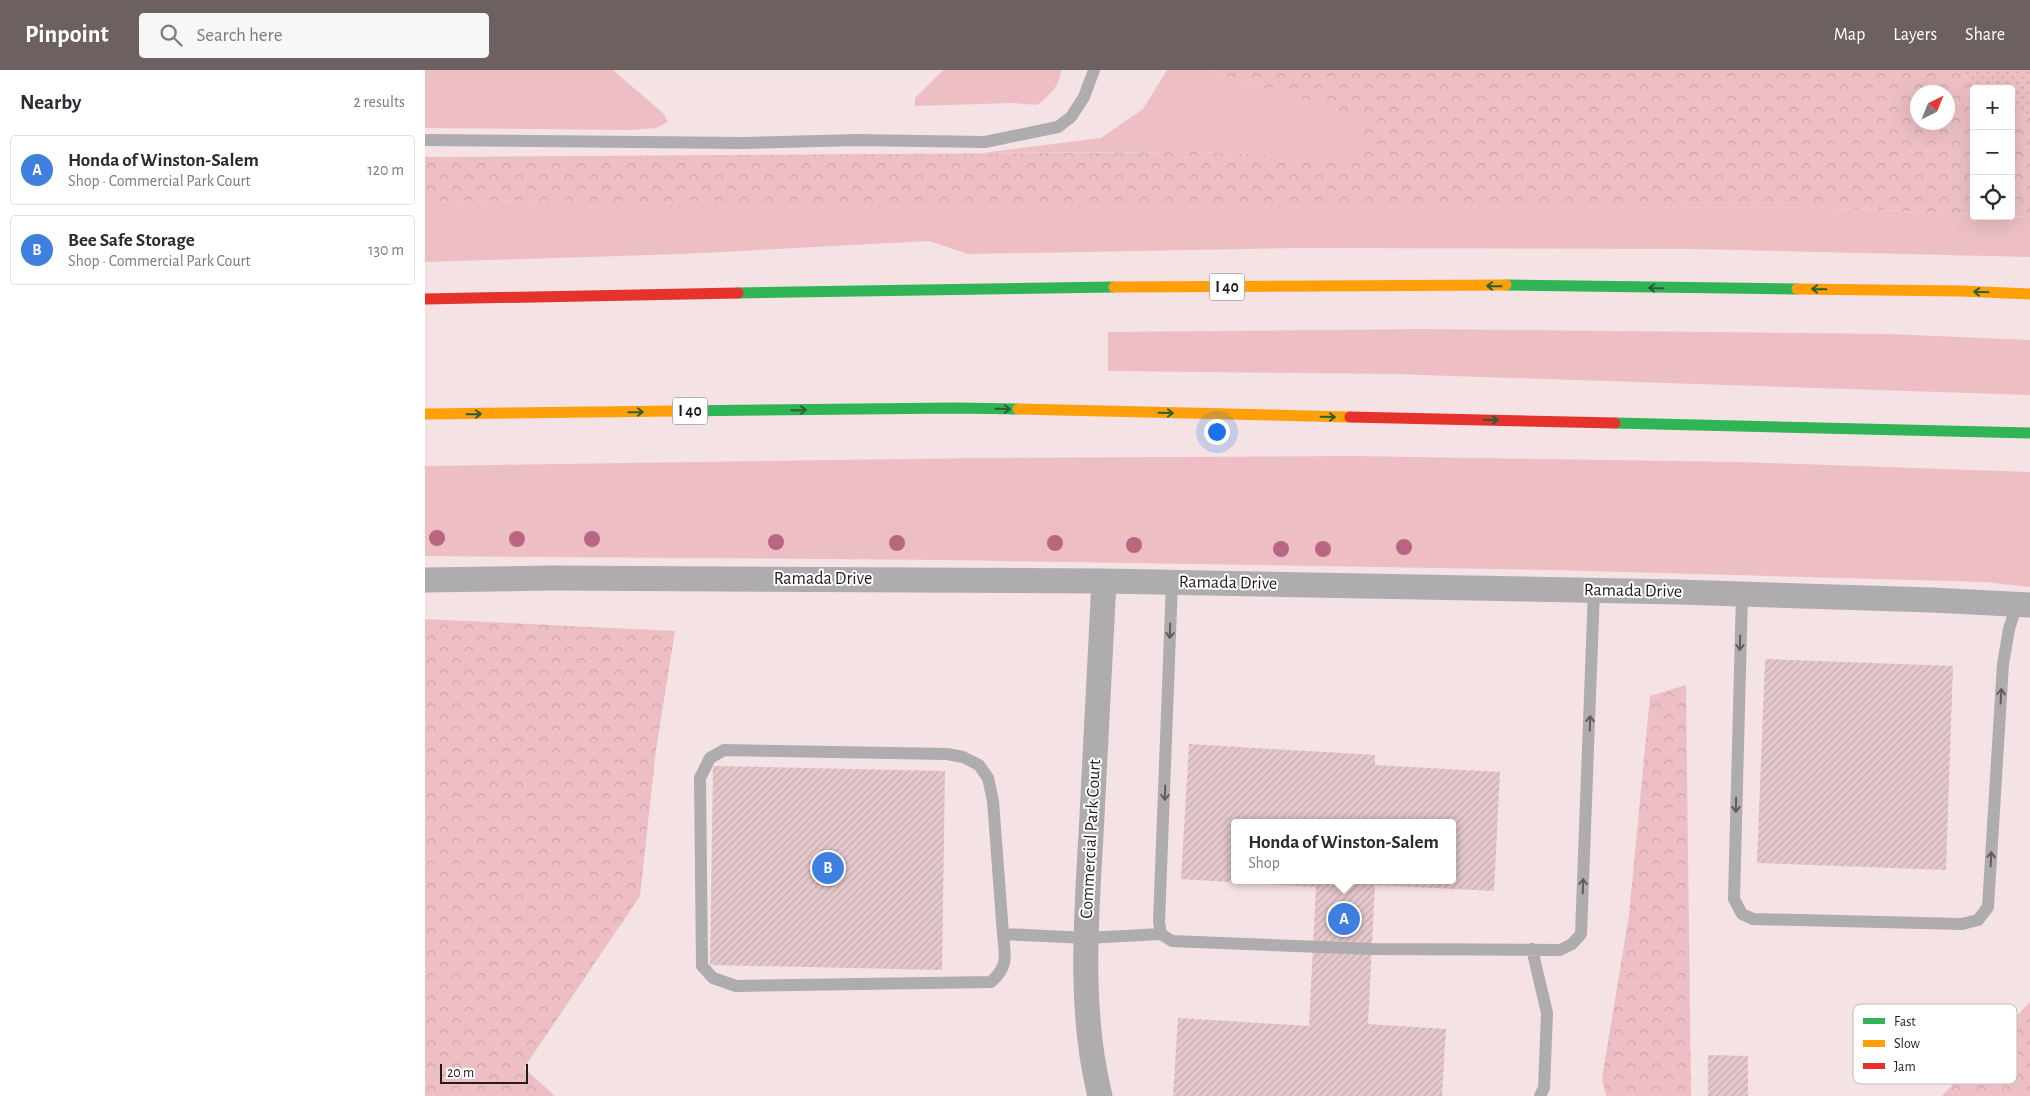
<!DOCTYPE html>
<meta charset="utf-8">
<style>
:root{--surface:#fff;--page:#f7f7f7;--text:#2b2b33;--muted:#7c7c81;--line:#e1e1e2;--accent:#6d6061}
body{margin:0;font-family:"Alegreya Sans",sans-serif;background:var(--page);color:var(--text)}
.controls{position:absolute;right:15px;top:15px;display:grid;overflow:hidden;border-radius:5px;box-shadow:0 5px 20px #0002}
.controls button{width:45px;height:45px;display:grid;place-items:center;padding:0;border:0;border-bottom:1px solid var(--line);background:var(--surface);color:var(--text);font:25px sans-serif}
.compass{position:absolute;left:1485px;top:15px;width:45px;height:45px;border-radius:50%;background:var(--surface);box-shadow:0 5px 20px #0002;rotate:43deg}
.scale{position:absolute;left:15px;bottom:12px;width:88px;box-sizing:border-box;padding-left:5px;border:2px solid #251a1b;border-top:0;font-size:14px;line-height:18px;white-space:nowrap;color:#251a1b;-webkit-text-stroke:4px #fff;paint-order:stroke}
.you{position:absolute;left:791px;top:361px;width:18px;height:18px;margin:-12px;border:4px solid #fff;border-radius:50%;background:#1a73e8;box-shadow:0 0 0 8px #1a73e833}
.badge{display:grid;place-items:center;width:32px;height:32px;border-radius:50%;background:var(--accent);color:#fff;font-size:16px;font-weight:700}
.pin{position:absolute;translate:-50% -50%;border:2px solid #fff;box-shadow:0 1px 5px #0006}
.popup{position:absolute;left:806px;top:749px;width:225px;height:65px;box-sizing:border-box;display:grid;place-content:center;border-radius:5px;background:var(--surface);filter:drop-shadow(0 1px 4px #0005);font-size:16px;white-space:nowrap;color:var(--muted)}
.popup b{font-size:19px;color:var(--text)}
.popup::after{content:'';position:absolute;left:50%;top:100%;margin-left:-10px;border:10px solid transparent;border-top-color:var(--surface)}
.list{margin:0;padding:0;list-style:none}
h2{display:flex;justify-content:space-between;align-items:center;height:65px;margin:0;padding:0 20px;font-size:21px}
h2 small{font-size:16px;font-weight:400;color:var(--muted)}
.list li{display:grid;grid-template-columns:32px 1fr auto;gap:15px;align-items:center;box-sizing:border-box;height:70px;margin:0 10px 10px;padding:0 10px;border:1px solid var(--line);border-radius:5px}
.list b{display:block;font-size:19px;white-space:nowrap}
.list p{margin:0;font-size:16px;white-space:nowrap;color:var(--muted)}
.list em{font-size:16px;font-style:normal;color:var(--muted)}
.icon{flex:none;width:28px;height:28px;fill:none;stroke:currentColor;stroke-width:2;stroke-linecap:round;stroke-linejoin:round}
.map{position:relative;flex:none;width:1605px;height:1026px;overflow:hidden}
header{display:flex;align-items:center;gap:30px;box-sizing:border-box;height:70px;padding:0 25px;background:var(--accent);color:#fff}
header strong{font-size:24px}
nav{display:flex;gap:28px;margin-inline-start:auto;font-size:18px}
.search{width:350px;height:45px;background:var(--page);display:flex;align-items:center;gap:12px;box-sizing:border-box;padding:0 18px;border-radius:5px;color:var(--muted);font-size:19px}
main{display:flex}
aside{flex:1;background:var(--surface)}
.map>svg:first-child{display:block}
.grass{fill:#edbfc4}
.forest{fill:url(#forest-crowns);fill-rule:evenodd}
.park{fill:url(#park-dots)}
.building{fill:url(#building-hatch);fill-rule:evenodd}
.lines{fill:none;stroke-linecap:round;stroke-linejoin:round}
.lane{stroke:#aeacae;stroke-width:12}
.street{stroke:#aeacae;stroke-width:25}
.fast{stroke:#30b455;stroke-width:11}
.slow{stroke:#ff9f0a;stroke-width:11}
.jam{stroke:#e5322d;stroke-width:11}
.tree{fill:#b96682}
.oneway{stroke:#2a5f35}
.oneway2{stroke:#635c5d}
.labels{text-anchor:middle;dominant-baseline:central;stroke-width:4;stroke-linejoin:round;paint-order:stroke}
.shield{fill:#fff;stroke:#665f5f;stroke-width:1}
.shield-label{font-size:16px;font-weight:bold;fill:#251a1b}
.street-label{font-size:18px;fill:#251a1b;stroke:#fff}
.key{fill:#fff;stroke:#bebabb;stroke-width:1}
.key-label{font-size:14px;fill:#251a1b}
</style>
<header>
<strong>Pinpoint</strong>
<div class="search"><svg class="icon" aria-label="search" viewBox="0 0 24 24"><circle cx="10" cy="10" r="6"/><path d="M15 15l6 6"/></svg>Search here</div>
<nav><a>Map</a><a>Layers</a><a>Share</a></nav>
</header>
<main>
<aside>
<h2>Nearby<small>2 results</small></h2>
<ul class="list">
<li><span class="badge" style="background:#3f7fe0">A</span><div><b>Honda of Winston-Salem</b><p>Shop · Commercial Park Court</p></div><em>120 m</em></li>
<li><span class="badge" style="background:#3f7fe0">B</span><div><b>Bee Safe Storage</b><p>Shop · Commercial Park Court</p></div><em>130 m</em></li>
</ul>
</aside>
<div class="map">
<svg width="1605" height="1026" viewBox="0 0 1605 1026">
<defs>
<pattern id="forest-crowns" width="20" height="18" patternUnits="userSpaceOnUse" patternTransform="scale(1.25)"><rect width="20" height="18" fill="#edbfc4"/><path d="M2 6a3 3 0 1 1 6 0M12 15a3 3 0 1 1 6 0" fill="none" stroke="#cba4a8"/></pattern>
<pattern id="park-dots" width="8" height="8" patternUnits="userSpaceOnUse" patternTransform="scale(1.25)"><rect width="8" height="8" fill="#edbfc4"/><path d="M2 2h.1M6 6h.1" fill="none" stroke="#cba4a8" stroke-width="1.8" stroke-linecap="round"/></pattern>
<pattern id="building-hatch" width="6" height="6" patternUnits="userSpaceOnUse" patternTransform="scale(1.25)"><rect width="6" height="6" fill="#e5c8cc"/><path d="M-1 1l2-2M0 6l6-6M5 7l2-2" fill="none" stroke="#c4abaf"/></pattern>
</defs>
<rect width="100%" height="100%" fill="#f4e2e4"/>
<path class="grass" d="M0 0H188L239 44 243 52 231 58 207 60 0 58Z
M518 0H636C636 15 623 27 612 35L589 33 490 36V28Z
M742 0H782L943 50 933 90 771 82 558 83 676 68 718 39Z
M0 131 1406 138 1549 144V146L1605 147V187L1270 179 873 178 543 184 504 171 257 184 0 192Z
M997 259 1463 264 1605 270V325L968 304 683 301V262Z
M928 386 1315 392 1605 402V517L1560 512 1127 500 522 490 0 486V396L553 388Z"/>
<path class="forest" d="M782 0H1535L1542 8 1559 19H1549V144L1406 138 717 136 0 131V87L771 82 933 89 942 50ZM1492 22H1522V52H1492Z
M1586 36 1605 47V147L1586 146Z
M0 549 250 561 231 680 215 826 99 998 130 1026H0Z
M1261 615 1266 1026H1181L1177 1008 1204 845 1225 626Z
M1605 932V1026H1517Z"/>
<path class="park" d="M1535 0H1605V47L1586 36V19C1563 19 1551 19 1535 0Z"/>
<path class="building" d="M1340 589 1528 596 1521 800 1332 793Z
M764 674 950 685V695L1075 702 1069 821 950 815 943 954 1021 959 1017 1026H748L753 948 884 956 891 817 756 809ZM810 753H1028V810H810Z
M288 696 520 701 517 900 285 895Z
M1283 985 1323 986V1026H1283Z"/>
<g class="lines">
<path class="lane" d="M0 70 319 73 432 70 560 72 633 57 646 47 659 27 669 0
M747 512 734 852 736 864 747 871 947 879 1135 880 1147 874 1156 864 1169 520
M1317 524 1309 829 1317 844 1328 849 1537 854 1553 850 1563 837 1578 594 1584 559 1592 534
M578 864 568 731 563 708 554 695 538 687 522 684 299 680 285 688 275 708 277 896 288 908 311 916 566 912C584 896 580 886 578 864L662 868 736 864
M1107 879 1122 943 1119 1018 1115 1026"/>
<path class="street" d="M0 510 126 508 679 511 1253 522 1507 530 1605 535
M675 1026C654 942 661 851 666 765 670 680 674 595 679 511"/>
<path class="fast" d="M1081 215 1372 219
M313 223 689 217
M250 341 530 338 593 339
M1190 353 1605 363"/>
<path class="slow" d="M689 217 1081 215
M1372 219 1535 221 1605 224
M593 339 925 347
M0 344 250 341"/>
<path class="jam" d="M0 229 313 223
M925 347 1190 353"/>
</g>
<g class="tree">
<circle cx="12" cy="468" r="8"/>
<circle cx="92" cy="469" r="8"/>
<circle cx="167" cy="469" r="8"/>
<circle cx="351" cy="472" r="8"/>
<circle cx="472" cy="473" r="8"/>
<circle cx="630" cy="473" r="8"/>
<circle cx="709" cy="475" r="8"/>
<circle cx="979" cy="477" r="8"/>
<circle cx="856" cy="479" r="8"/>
<circle cx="898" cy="479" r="8"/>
</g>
<defs><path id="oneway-shaft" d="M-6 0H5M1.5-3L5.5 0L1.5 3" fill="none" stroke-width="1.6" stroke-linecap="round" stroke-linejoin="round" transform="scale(1.25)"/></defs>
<g class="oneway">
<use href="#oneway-shaft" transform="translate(1069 216) rotate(-179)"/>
<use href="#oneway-shaft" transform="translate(1231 218) rotate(-179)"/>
<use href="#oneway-shaft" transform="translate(1394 219) rotate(-179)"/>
<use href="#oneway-shaft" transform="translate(1556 222) rotate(-178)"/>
<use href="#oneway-shaft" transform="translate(578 339) rotate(1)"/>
<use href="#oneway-shaft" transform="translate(374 340) rotate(-1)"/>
<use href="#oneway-shaft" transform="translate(211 342) rotate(-1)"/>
<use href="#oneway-shaft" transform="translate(741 343) rotate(1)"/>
<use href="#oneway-shaft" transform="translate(49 344) rotate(-1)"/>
<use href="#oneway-shaft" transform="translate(903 347) rotate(1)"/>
<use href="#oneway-shaft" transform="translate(1066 350) rotate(1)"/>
</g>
<g class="oneway2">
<use href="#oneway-shaft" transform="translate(745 561) rotate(92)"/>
<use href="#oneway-shaft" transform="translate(1315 573) rotate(92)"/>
<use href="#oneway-shaft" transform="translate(1576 626) rotate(-87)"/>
<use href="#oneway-shaft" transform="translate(1165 653) rotate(-88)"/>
<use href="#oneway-shaft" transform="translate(740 723) rotate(92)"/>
<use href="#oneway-shaft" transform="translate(1311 735) rotate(91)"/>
<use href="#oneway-shaft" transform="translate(1566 789) rotate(-87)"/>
<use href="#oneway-shaft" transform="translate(1158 816) rotate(-88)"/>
</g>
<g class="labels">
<g class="shield">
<rect x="784.5" y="203.5" width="35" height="27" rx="4"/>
<rect x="247.5" y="327.5" width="35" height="27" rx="4"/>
</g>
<g class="shield-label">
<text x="802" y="217">I 40</text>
<text x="265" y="341">I 40</text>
</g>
<g class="street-label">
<text x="398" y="509">Ramada Drive</text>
<text transform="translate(803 513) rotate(1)">Ramada Drive</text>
<text transform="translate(1208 521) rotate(1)">Ramada Drive</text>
<text transform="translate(666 769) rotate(-87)">Commercial Park Court</text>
</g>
</g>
<rect x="1428" y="934" width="164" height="80" rx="8" class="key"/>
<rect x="1438" y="948" width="22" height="6" fill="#30b455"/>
<rect x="1438" y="970" width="22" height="7" fill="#ff9f0a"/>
<rect x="1438" y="993" width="22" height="6" fill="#e5322d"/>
<g class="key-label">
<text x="1469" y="956">Fast</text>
<text x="1469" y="978">Slow</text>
<text x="1469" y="1001">Jam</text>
</g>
</svg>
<div class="controls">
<button>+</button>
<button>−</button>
<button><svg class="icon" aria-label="locate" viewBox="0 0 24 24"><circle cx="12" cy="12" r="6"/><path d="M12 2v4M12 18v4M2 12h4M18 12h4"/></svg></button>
</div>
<svg class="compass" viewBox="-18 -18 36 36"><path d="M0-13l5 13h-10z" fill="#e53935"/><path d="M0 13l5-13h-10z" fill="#7c7c81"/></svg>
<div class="scale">20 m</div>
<div class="you"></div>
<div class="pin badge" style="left:919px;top:849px;background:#3f7fe0">A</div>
<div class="popup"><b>Honda of Winston-Salem</b>Shop</div>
<div class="pin badge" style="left:403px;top:798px;background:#3f7fe0">B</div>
</div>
</main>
